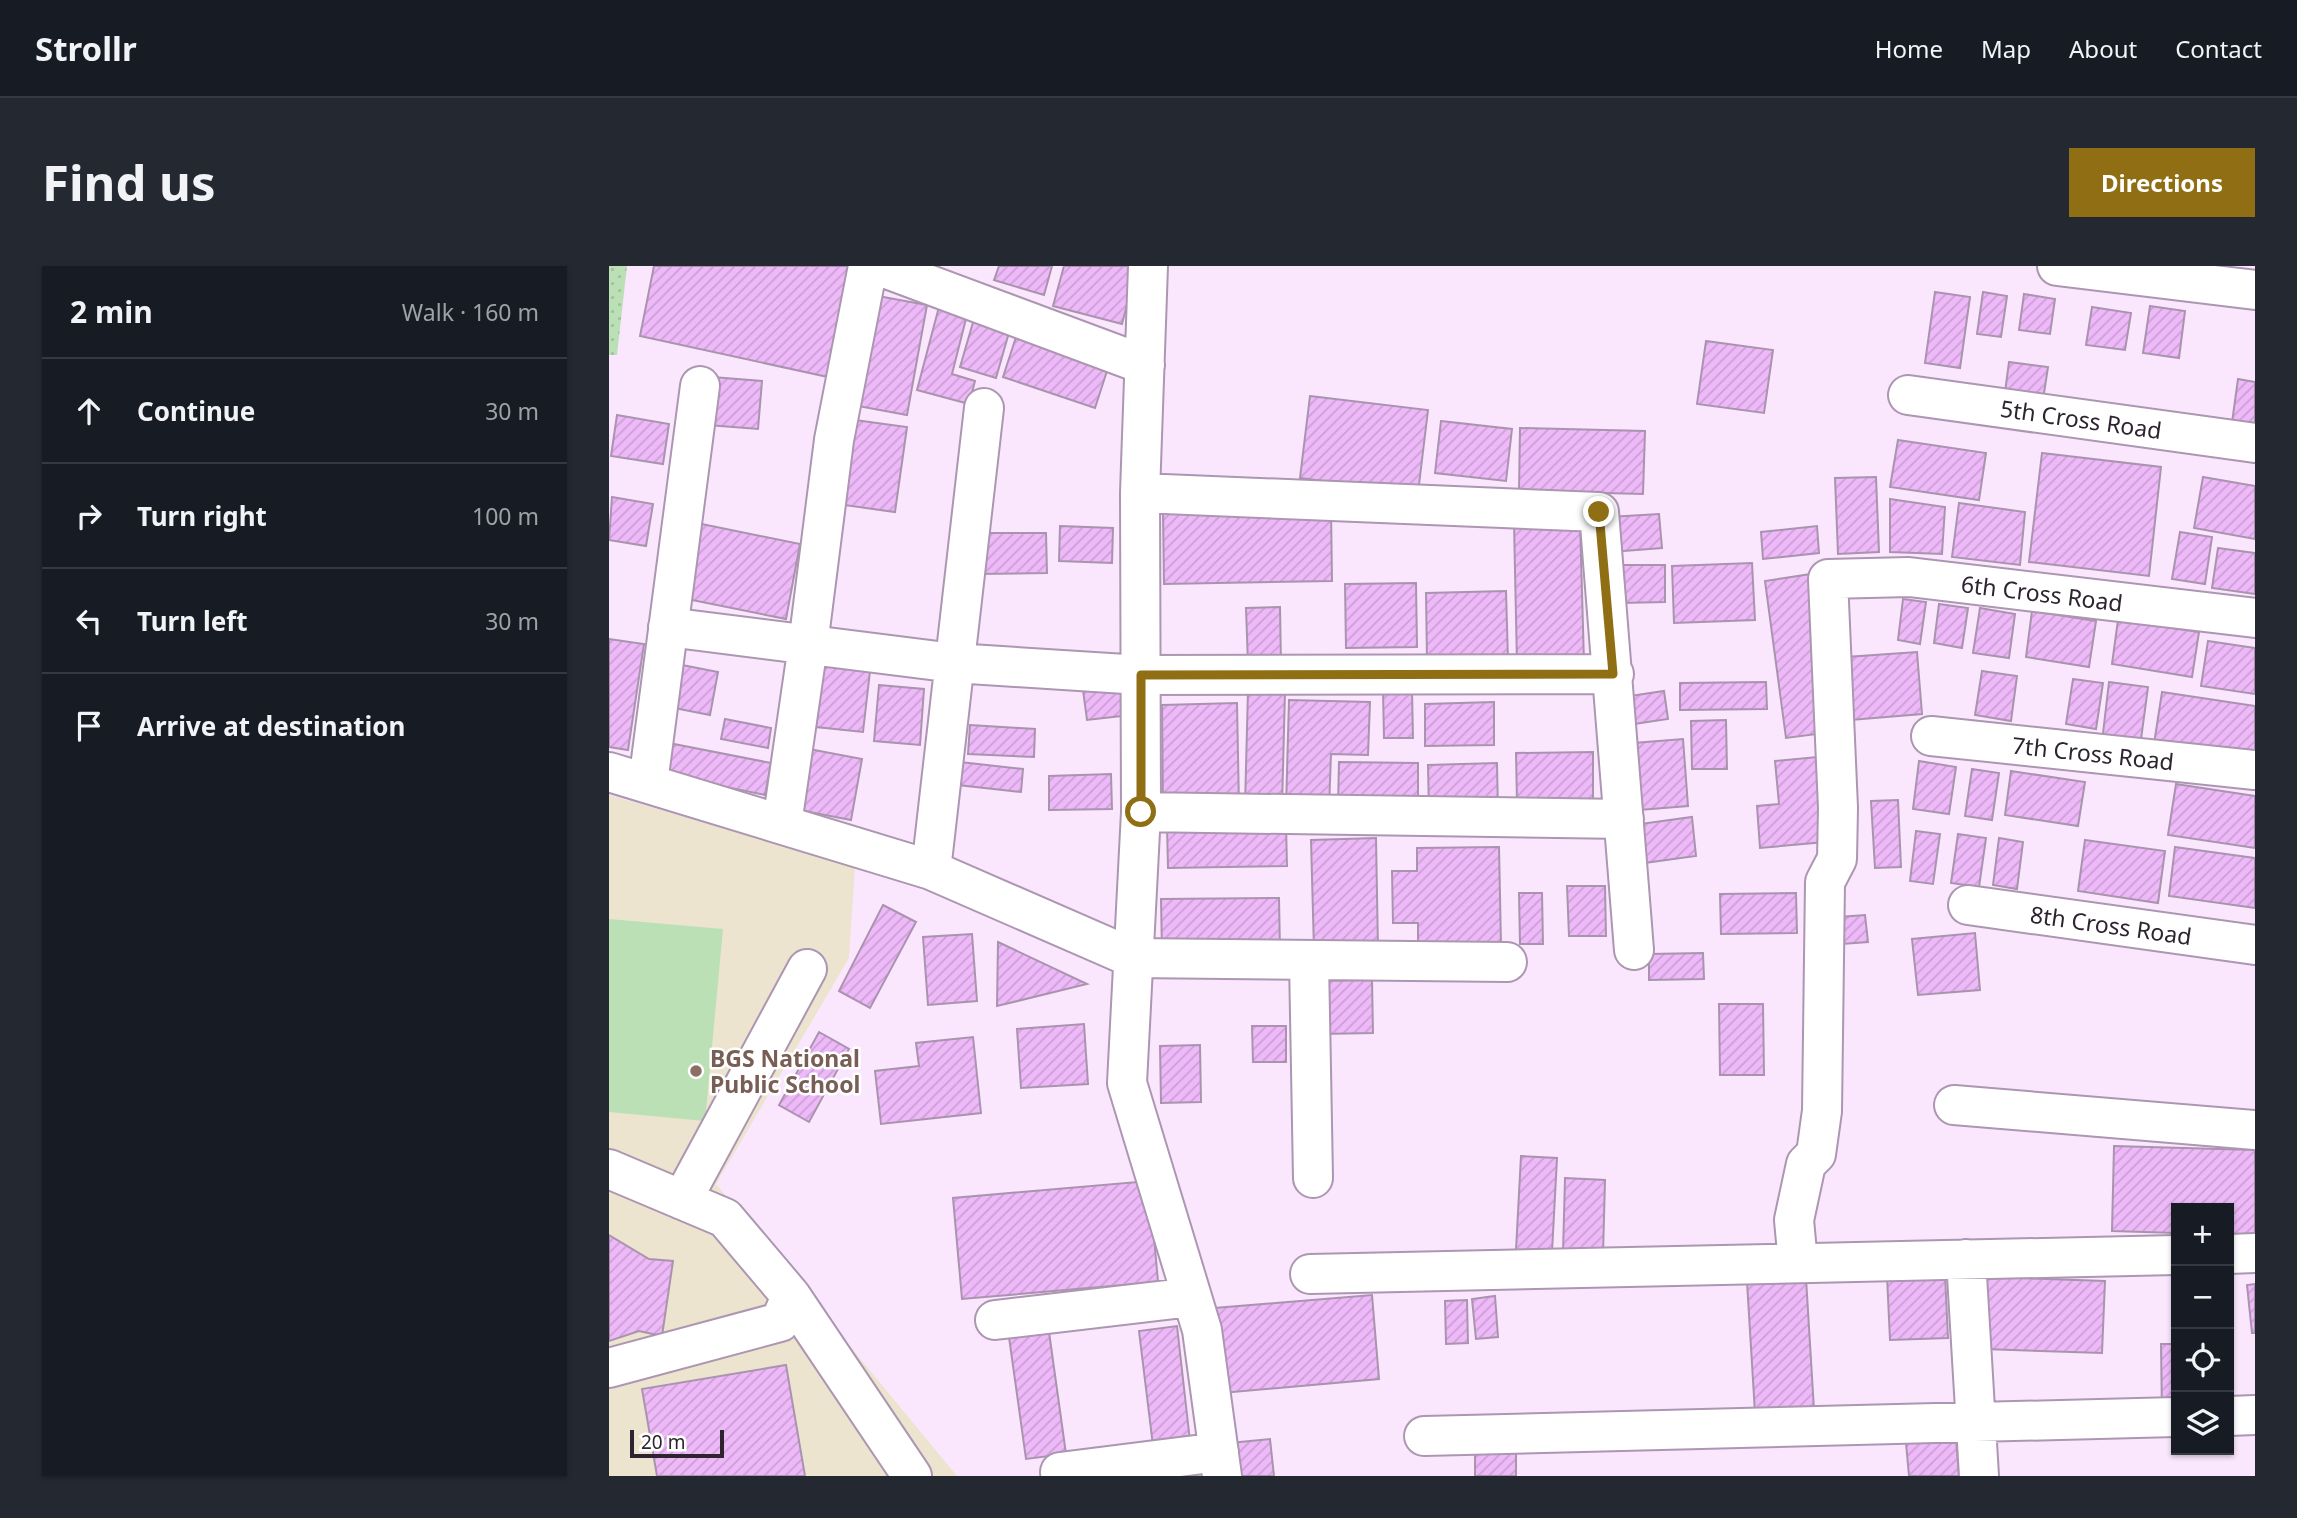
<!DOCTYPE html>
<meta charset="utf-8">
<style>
:root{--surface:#171b24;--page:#242831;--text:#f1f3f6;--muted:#9ea1a6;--line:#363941;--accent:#906f14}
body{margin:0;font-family:"Noto Sans",sans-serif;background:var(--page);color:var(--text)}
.controls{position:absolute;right:21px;bottom:21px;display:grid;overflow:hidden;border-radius:0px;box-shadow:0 2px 5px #0004}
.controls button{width:63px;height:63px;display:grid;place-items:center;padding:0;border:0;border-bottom:2px solid var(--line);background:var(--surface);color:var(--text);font:35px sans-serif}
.scale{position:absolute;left:21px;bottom:18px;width:94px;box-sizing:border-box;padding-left:7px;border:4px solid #2d242f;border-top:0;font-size:19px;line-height:24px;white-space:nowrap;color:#2d242f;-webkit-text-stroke:5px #fff;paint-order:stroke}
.stop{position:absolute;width:21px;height:21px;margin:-16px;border:5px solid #906f14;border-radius:50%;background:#fff}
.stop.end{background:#906f14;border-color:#fff;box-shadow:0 2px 7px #0008}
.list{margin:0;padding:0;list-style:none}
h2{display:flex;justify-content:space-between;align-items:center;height:91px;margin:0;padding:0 28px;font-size:30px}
h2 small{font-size:23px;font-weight:400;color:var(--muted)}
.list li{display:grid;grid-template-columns:46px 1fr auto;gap:21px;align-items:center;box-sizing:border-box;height:105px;padding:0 28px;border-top:2px solid var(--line)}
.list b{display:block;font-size:26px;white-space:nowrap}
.list em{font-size:23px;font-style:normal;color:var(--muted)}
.icon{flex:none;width:38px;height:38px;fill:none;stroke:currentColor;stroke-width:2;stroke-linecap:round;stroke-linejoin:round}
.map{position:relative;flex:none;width:1646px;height:1210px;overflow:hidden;border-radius:0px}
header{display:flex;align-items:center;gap:42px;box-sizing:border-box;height:98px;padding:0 35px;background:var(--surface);border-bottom:2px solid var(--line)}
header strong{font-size:33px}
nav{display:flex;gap:38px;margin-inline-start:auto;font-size:24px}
.intro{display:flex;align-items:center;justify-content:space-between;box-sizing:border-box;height:168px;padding:0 42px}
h1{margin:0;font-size:49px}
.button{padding:18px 32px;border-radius:0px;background:var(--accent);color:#fff;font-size:24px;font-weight:700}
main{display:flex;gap:42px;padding:0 42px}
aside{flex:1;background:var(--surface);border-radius:0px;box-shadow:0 2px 5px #0004}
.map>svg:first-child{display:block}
.education{fill:#ece4ce}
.grass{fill:url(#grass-dots)}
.pitch{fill:#bbe0b6}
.building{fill:url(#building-hatch);stroke:#aa93ae;stroke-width:2}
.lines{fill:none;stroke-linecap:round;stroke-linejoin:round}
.minor-casing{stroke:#ac96b1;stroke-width:42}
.minor{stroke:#fff;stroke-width:38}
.route{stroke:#906f14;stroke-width:9}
.education-dot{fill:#8d6e63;stroke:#fff;stroke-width:2.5}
.labels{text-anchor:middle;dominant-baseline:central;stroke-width:5;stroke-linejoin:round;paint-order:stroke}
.street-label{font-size:23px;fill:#2d242f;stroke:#fff}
.education-label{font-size:23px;font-weight:bold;fill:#785e54;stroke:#fff;text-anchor:start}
</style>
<header>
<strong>Strollr</strong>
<nav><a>Home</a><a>Map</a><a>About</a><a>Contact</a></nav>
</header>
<div class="intro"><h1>Find us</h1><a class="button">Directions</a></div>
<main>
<aside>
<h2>2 min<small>Walk · 160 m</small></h2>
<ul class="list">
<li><svg class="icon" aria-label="ahead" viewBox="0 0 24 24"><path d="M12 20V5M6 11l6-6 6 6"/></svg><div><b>Continue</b></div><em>30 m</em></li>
<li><svg class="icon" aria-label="right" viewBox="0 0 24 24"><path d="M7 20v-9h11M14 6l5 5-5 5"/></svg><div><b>Turn right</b></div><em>100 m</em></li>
<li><svg class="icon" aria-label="left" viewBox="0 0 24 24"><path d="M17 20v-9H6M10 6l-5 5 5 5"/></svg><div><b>Turn left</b></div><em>30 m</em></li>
<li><svg class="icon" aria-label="arrive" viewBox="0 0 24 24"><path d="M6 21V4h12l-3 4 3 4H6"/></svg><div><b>Arrive at destination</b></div></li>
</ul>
</aside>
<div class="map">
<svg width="1646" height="1210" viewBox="0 0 1646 1210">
<defs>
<pattern id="grass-dots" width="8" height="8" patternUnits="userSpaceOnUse" patternTransform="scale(1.75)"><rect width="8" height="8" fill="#bbe0b6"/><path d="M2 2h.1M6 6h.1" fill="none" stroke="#a1c09d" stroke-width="1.8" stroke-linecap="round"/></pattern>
<pattern id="building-hatch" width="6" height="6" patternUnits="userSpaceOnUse" patternTransform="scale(1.75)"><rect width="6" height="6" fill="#edb9f8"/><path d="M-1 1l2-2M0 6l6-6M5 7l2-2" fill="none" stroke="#cc9fd5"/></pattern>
</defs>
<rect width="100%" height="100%" fill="#fae7fe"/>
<path class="education" d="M0 529 246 600 240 692 107 918 348 1210H0Z"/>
<path class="grass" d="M0 0H18L8 89H0Z"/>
<path class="pitch" d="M0 653 114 663 96 855 0 846Z"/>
<path class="building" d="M45 0H248L228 113 31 70Z
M390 0H443L435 29 385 14Z
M455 0H528L513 58 444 40Z
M1326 26 1361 31 1351 102 1316 97Z
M1374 26 1398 30 1392 71 1368 68Z
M1415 28 1446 33 1441 68 1410 64Z
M269 30 318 39 298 149 249 140Z
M331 37 359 45 343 108 366 115 360 138 308 124Z
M1541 40 1576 45 1570 92 1534 87Z
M1483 41 1522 47 1516 84 1477 79Z
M365 53 401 63 387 112 351 101Z
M407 71 499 102 486 142 394 111Z
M1097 75 1164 84 1155 147 1088 138Z
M1400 96 1439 101 1432 147 1394 141Z
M103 111 153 115 149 163 99 159Z
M1629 113 1646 116V168L1622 164Z
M701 130 819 144 809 227 691 212Z
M8 149 60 158 54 198 2 190Z
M246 154 298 161 286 246 235 239Z
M832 155 903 163 897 215 826 207Z
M911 162 1036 165 1034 228 910 225Z
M1289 174 1377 187 1370 234 1281 221Z
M1433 187 1552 201 1540 310 1420 296Z
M1267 211 1270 286 1229 288 1226 212Z
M1594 211 1646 220V273L1585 262Z
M3 231 44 238 37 280 0 274Z
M1281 233 1336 241 1333 288 1281 286Z
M1350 237 1416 246 1411 299 1343 291Z
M722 242 723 315 555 318 554 245Z
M1050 248 1053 282 1002 286 1000 251Z
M971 255 975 397 908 398 905 257Z
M83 256 191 278 177 353 68 331Z
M451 260 504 262 503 297 450 295Z
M1208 260 1210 287 1154 293 1152 266Z
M1571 266 1603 271 1596 318 1563 313Z
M367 267H437L438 307 367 308Z
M1609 282 1646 287V328L1603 322Z
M1143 297 1146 354 1065 357 1063 300Z
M1011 299H1056V336L1012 337Z
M1202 308 1224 466 1177 472 1156 315Z
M807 317 808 381 737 382 736 318Z
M897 325 899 394 818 395 817 327Z
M1294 333 1317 336 1311 378 1289 374Z
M1330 338 1359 342 1353 382 1325 377Z
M671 341 672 399H639L637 342Z
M1371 342 1406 348 1400 392 1364 387Z
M1423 345 1487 355 1480 401 1417 391Z
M1509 354 1590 366 1583 411 1503 398Z
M0 373 35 378 19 484 0 481Z
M1599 375 1646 382V428L1592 420Z
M1308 386 1313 448 1242 454 1237 391Z
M63 397 109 406 101 449 55 440Z
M214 400 261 405 254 466 207 461Z
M1373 405 1408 410 1402 455 1366 449Z
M1464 413 1494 417 1487 463 1457 458Z
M1157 416 1158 443 1071 444V417Z
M1500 416 1539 421 1531 481 1493 476Z
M270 419 315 423 311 479 265 475Z
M517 419 521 449 478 454 474 424Z
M639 424 676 425 673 541 636 540Z
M774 425H803L804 472H775Z
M1055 425 1059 453 1018 459 1014 431Z
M1553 426 1646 440V493L1545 478Z
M680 434 761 436 759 489 722 488 720 543 677 542Z
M885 436V479L816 480V438Z
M628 437 630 541 554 542 553 439Z
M116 453 162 462 159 482 112 473Z
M1117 454 1118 503H1083L1082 455Z
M361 459 426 463 425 491 359 488Z
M1074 473 1079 540 1018 545 1012 478Z
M60 477 162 497 156 529 54 508Z
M200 483 253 493 242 554 190 544Z
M984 486V535L908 537 907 487Z
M1219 490 1227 575 1151 582 1148 540 1170 538 1166 495Z
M1310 495 1347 501 1340 548 1304 543Z
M351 496 414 503 412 526 349 519Z
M730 496 809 497V542L729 541Z
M888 497 889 546H820L819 499Z
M1363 503 1390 507 1383 554 1356 550Z
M1402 505 1476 516 1469 560 1396 549Z
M502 508 503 543 440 544V510Z
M1567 518 1646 530V582L1559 569Z
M1289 534 1292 601 1266 602 1262 535Z
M1083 551 1087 590 1035 597 1031 558Z
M677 558 678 600 559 602 558 560Z
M1307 565 1331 568 1324 618 1301 615Z
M1349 568 1377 572 1370 621 1342 617Z
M767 572 769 683 705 684 702 574Z
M1390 572 1414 576 1408 623 1384 619Z
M1476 574 1556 585 1549 637 1469 625Z
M890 581 892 679 809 681V657H784L783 605H808V582Z
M1566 581 1646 592V642L1560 630Z
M958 620H996L997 670H960Z
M910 627H933L934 678H911Z
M1187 627 1188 667 1112 668 1111 628Z
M670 632 671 685 553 686 552 633Z
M274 639 307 656 261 742 230 725Z
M1256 649 1259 676 1233 678 1230 651Z
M1366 667 1371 724 1309 729 1303 673Z
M363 668 368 735 319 739 314 671Z
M389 676 478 718 388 740Z
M1094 687 1095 713 1040 714V688Z
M763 714 764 767 712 768 711 715Z
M1110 738H1154L1155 809H1111Z
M475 758 479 818 412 822 408 763Z
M643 760H677V796H644Z
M210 766 240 783 200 856 170 839Z
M364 771 372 847 272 858 266 805 310 800 307 777Z
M591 779 592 836 552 837 551 780Z
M1505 880 1646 884V969L1620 968V942H1567V967L1503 965Z
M912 890 948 892 943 986 907 984Z
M956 912 996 914 994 989 954 987Z
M540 915 549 1016 353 1033 344 932Z
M0 969 40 993 64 995 53 1070 30 1065 0 1075Z
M1336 1008 1339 1072 1281 1074 1278 1010Z
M1378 1011 1496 1015 1493 1087 1375 1083Z
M1197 1012 1205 1144 1146 1147 1138 1016Z
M1646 1018V1067H1643L1638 1019Z
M763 1029 770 1113 613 1127 606 1042Z
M886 1030 889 1071 867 1073 863 1033Z
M858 1034 859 1077 837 1078 836 1035Z
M568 1060 582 1184 545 1188 530 1065Z
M440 1066 457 1188 417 1193 400 1071Z
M1552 1078H1567V1148H1553Z
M177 1099 196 1210H48L33 1123Z
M661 1173 665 1210H625L621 1177Z
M1347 1173 1350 1210H1300L1297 1177Z
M907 1187V1210H866V1188Z"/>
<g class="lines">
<defs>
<path id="minor" d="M270 0 536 99
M539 0 531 227 532 546 518 817 593 1064 613 1210
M1448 0 1646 24
M1299 129 1646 177
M531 227 990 246 1025 684
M59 361 345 397 532 409 1005 408
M1322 470 1646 504
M0 506 322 604 524 692 898 696
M39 517 91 120
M532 546 1015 553
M173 558 199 379 225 174 259 0
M322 604 375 142
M1359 639 1646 679
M700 694 704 912
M1345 839 1646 864
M0 903 116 952 182 1030 171 1056 0 1102
M73 934 198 703
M1620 988 1646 987
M1357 993 1370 1210
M1189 997 1185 954 1197 898 1207 888 1213 845 1216 616 1228 593 1229 542 1219 313 1300 311 1646 352
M701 1008 1567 989
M182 1030 303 1210
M386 1054 583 1031
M1620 1150 1646 1149
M815 1170 1567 1151
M451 1206 610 1186"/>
</defs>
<use href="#minor" class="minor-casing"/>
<use href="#minor" class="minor"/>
</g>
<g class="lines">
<path class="route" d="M532 546V409L1004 408 990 246"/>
</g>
<circle class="education-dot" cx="87" cy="805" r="7"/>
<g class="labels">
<g class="street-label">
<text transform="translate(1472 153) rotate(8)">5th Cross Road</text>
<text transform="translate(1433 327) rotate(7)">6th Cross Road</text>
<text transform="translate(1484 487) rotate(6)">7th Cross Road</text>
<text transform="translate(1502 659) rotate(8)">8th Cross Road</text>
</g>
<g class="education-label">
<text x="101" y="792">BGS National<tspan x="101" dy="26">Public School</tspan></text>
</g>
</g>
</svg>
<div class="controls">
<button>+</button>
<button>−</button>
<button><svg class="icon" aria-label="locate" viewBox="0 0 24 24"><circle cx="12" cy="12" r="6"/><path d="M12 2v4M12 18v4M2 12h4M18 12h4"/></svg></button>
<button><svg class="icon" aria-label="layers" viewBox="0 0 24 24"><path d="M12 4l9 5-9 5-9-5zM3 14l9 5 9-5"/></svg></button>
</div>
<div class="scale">20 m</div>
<div class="stop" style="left:532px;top:546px"></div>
<div class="stop end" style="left:990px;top:246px"></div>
</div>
</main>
